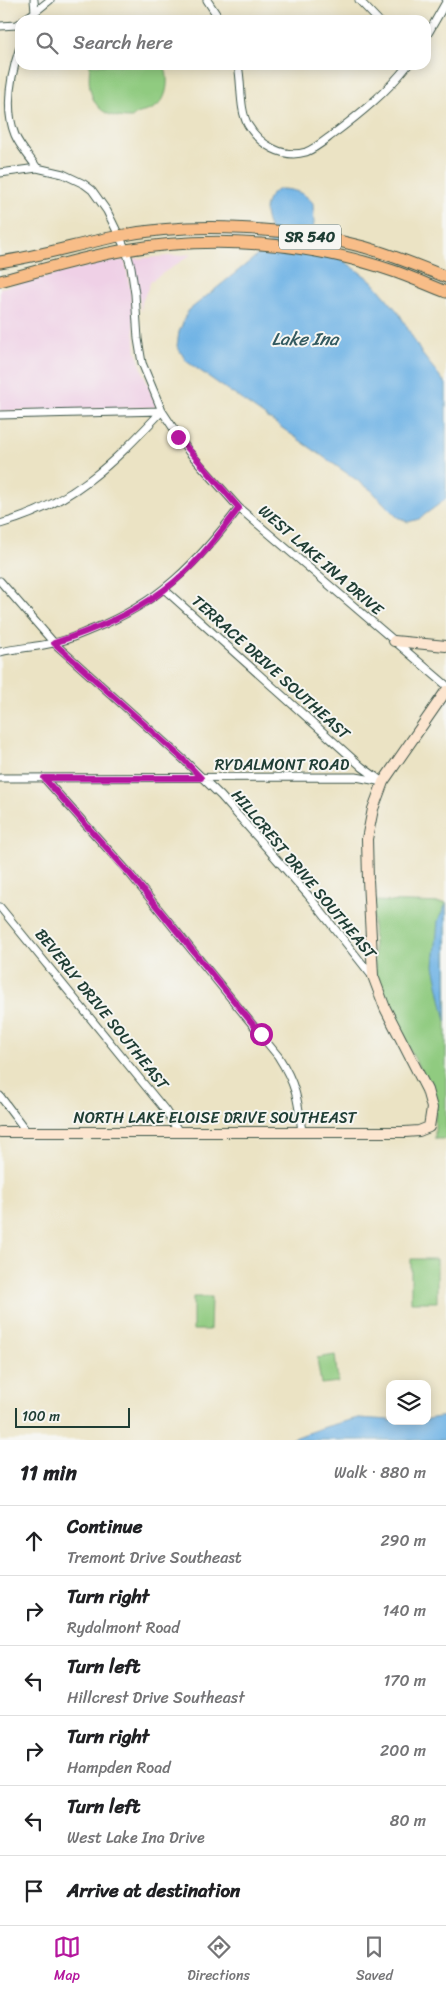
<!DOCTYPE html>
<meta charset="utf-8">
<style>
:root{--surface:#fff;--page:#f6f6f6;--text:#202124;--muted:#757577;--line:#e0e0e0;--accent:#b5179e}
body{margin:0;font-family:Sriracha,sans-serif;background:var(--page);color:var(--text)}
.controls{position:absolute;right:15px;bottom:15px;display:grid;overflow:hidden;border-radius:10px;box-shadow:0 2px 12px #0003}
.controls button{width:45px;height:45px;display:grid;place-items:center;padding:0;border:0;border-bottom:1px solid var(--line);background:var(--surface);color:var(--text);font:25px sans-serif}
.scale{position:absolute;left:15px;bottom:12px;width:115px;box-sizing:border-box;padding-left:5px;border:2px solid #1f3d34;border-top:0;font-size:14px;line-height:18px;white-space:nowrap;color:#1f3d34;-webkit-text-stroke:4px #f6f6f2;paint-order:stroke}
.stop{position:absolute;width:15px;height:15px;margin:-11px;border:4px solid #b5179e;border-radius:50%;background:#fff}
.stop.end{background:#b5179e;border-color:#fff;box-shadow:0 1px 5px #0008}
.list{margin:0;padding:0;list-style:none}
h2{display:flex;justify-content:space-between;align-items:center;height:65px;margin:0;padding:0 20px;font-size:21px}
h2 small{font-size:16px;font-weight:400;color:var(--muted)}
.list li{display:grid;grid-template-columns:32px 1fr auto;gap:15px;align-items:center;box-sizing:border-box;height:70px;padding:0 20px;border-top:1px solid var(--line)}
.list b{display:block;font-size:19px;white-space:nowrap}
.list p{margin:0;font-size:16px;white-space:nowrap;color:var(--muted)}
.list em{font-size:16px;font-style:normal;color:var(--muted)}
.icon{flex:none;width:28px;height:28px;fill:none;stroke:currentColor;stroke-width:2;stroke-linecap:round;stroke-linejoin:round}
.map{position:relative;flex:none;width:446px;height:1440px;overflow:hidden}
.search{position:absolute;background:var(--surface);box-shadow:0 2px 12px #0003;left:15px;right:15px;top:15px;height:55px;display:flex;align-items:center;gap:12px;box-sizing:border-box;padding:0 18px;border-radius:15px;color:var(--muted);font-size:19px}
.sheet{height:485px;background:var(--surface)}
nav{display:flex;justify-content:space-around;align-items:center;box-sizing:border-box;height:70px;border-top:1px solid var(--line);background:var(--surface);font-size:14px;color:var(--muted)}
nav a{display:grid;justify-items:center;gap:2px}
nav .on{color:var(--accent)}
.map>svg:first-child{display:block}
.built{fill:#efd0e6}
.green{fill:#90cb80;stroke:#58845a}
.water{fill:#6fb3e5;stroke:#47788c}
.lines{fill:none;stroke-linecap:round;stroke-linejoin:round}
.street-casing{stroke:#3e564a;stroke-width:9}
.secondary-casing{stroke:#3e564a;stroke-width:12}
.primary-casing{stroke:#3e564a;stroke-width:13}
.street{stroke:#fff;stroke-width:7}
.secondary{stroke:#fce5cf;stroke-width:10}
.primary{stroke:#f8bd88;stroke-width:11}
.route{stroke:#b5179e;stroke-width:6}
.labels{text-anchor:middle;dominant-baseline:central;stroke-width:4;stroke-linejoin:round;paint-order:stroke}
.shield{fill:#f6f6f2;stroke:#60746d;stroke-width:1}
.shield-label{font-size:15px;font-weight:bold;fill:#1f3d34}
.street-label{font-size:16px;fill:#1f3d34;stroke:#f6f6f2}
.water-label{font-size:18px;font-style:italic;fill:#335a60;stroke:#f6f6f2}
</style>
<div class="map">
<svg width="446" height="1440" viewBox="0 0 446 1440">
<rect width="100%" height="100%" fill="#f6f6f2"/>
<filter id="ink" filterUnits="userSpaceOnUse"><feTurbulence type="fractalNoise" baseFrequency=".02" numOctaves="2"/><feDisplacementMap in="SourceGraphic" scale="10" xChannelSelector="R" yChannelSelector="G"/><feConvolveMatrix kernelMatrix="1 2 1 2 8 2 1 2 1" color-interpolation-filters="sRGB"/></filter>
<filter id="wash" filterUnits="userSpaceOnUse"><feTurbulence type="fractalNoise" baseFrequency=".0096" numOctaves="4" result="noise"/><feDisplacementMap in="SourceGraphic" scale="20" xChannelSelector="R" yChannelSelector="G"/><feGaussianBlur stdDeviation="1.12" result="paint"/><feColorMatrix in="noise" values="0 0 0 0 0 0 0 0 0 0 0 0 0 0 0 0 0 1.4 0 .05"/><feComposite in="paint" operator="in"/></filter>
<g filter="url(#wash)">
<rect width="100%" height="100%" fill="#ebe3c4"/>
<path class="built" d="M192 254 151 281 142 302 141 312 133 259Z
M125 260 131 294 136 352 156 407 0 411V288L102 263Z"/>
<path class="green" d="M90 65H164C170 78 168 101 154 108 146 113 138 111 132 118 96 119 86 97 90 65Z
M372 901 446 903V1139H435V1108L430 1090 391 1011 375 971Z
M411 1259H437V1302H411Z
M193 1297H211L210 1330H193Z
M335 1355 338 1382 321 1384 317 1358Z"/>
<path class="water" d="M279 189C293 189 304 192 313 203L314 223 312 238 372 281 399 313 422 354 446 384V499L419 519 408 522 397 517 371 490 186 361 177 346 179 332 188 311 269 246 273 237C265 219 258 201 279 189Z
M446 904V1021L434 966 438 921Z
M446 1416V1440H289L321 1428 358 1418 390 1420V1421H427V1419Z"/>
</g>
<g filter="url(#ink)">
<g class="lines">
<defs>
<path id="street" d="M207 0 220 20
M359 0 378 20
M24 20 35 12 34 0
M31 20 35 12 50 0
M0 26 17 25 20 23
M426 37 446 2
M20 47C11 74 4 108 15 135 20 147 30 157 37 168L63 174 84 184 92 190 107 211 126 250 131 267 135 294 138 339 142 363 162 411 189 452 239 508 446 685
M238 65C242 84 239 109 248 125 260 145 283 159 306 152 316 148 324 141 332 135 360 114 386 93 408 65
M0 173 37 168
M0 415 162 411
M0 524C73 504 112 464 162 411
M0 581 54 643 184 760 221 796 308 895 372 976
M165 590 362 767 380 780
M0 652C18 648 36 647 53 643 67 641 80 634 93 629 159 603 197 563 239 508
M0 778 356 777 383 782
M44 778 130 874 278 1056C296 1084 298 1099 302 1132
M0 907 165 1110 179 1132
M0 1096 27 1132"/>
<path id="secondary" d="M394 641 446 646
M0 1132H405L419 1131 429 1127 432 1108 427 1090 385 1008 373 976 368 880 367 839 373 809 383 782 446 691"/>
<path id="primary" d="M0 262C40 256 79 244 119 236 194 221 290 227 364 247 392 255 419 266 446 277
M0 281C42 270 83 257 126 250 213 235 309 242 393 271 411 277 428 285 446 292"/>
</defs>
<use href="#street" class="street-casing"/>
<use href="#secondary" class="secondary-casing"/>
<use href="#primary" class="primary-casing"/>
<use href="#street" class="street"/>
<use href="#secondary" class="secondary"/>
<use href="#primary" class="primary"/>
</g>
</g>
<g class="lines" filter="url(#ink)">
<path class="route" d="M178 437 239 508C217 537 194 568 164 590 131 615 93 630 54 643L184 760 201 778H44L130 874 261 1034"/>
</g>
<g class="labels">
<rect class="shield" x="279" y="224.5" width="62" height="25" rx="4"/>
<g class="shield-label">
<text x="310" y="237">SR 540</text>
</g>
<g class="street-label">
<text transform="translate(321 560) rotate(41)">WEST LAKE INA DRIVE</text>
<text transform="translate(271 667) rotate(42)">TERRACE DRIVE SOUTHEAST</text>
<text x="282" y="764">RYDALMONT ROAD</text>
<text transform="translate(304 874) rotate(50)">HILLCREST DRIVE SOUTHEAST</text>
<text transform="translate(102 1009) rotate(51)">BEVERLY DRIVE SOUTHEAST</text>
<text x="215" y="1117">NORTH LAKE ELOISE DRIVE SOUTHEAST</text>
</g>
<g class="water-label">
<text x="305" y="339">Lake Ina</text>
</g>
</g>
</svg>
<div class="controls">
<button><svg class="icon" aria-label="layers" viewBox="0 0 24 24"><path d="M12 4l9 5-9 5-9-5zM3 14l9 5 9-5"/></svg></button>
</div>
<div class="scale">100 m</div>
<div class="stop" style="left:261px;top:1034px"></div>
<div class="stop end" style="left:178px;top:437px"></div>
<div class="search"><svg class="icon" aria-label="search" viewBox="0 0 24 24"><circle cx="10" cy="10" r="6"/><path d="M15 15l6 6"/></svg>Search here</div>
</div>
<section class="sheet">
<h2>11 min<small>Walk · 880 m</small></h2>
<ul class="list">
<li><svg class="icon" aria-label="ahead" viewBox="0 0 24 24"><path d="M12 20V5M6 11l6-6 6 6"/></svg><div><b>Continue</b><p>Tremont Drive Southeast</p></div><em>290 m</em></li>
<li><svg class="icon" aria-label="right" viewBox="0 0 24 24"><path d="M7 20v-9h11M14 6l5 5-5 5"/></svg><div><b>Turn right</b><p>Rydalmont Road</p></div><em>140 m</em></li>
<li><svg class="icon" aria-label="left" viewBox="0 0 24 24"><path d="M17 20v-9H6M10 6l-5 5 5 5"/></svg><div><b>Turn left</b><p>Hillcrest Drive Southeast</p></div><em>170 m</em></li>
<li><svg class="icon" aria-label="right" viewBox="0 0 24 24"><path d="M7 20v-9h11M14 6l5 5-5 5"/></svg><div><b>Turn right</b><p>Hampden Road</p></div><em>200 m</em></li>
<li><svg class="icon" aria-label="left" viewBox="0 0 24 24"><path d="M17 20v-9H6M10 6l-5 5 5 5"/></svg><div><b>Turn left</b><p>West Lake Ina Drive</p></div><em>80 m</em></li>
<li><svg class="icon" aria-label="arrive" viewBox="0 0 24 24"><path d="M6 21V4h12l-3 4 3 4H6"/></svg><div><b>Arrive at destination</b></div></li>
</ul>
</section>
<nav>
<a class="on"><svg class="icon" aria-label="map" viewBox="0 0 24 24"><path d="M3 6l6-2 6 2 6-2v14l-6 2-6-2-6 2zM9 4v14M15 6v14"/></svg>Map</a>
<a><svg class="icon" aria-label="directions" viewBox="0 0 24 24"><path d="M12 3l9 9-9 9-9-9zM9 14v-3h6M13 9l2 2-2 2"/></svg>Directions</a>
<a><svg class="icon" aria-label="saved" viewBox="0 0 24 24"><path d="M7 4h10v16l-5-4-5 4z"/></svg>Saved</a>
</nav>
